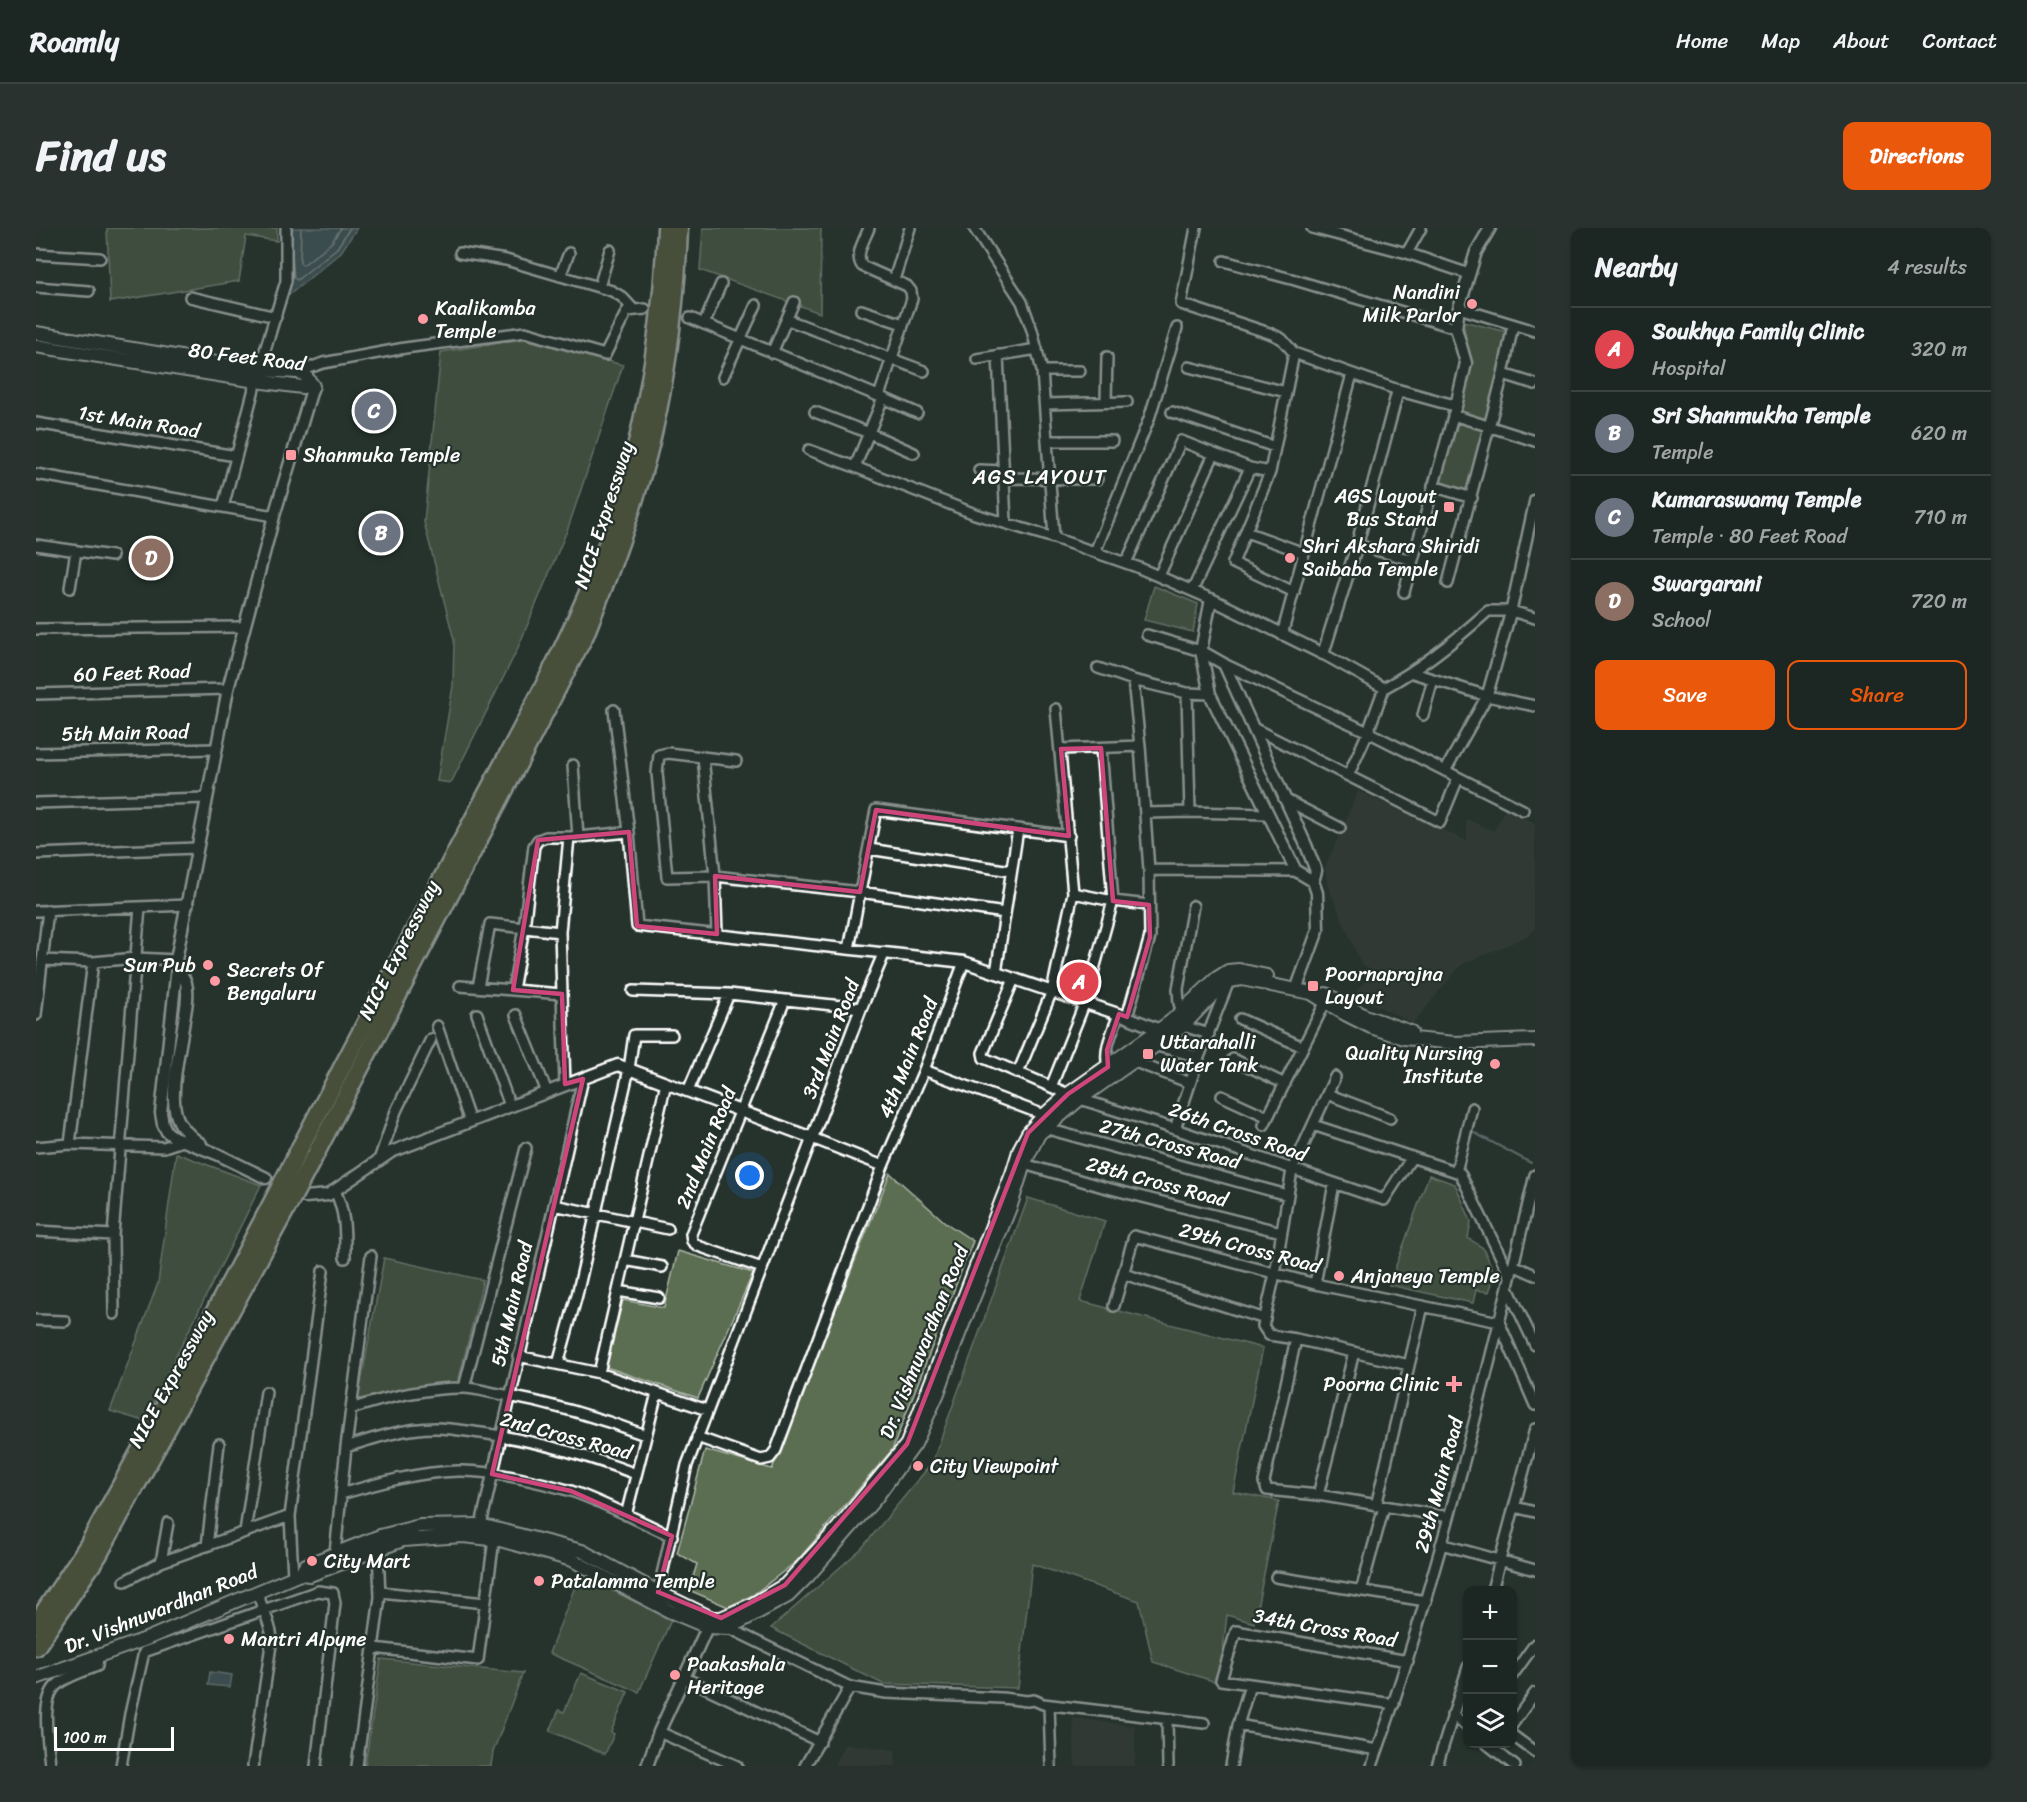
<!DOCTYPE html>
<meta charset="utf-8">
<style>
:root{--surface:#1c2622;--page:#29322f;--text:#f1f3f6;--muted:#a0a5a5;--line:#3a4340;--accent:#ea580c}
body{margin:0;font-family:Sriracha,sans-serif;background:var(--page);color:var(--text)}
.controls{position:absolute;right:18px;bottom:18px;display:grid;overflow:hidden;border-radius:12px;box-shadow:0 2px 4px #0004}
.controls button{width:54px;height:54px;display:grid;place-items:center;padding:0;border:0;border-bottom:2px solid var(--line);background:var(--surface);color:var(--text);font:30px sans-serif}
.scale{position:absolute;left:18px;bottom:15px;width:120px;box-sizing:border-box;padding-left:6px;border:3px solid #fff;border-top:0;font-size:16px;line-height:21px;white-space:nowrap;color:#fff;-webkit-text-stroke:4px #26332d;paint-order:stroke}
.you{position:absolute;left:714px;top:948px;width:21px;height:21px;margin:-15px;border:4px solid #fff;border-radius:50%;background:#1a73e8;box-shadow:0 0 0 9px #1a73e833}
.badge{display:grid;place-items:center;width:39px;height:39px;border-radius:50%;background:var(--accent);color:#fff;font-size:20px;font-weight:700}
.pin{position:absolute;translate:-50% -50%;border:3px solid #fff;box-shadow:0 2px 6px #0006}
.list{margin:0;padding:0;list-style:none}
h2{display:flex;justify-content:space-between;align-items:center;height:78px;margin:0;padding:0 24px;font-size:26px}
h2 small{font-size:20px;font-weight:400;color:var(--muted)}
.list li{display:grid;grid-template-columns:39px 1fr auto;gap:18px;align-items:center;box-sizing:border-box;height:84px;padding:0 24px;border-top:2px solid var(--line)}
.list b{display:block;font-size:22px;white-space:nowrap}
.list p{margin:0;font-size:20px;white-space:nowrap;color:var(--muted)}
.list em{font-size:20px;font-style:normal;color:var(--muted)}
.actions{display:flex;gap:12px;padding:18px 24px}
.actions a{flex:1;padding:14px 0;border:2px solid var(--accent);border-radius:12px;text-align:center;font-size:21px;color:var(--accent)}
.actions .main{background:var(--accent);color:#fff}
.icon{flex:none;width:33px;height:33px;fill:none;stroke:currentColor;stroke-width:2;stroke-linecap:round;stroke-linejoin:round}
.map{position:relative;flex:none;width:1499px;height:1538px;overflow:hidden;border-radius:12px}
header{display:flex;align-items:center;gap:36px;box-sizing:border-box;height:84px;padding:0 30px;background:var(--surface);border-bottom:2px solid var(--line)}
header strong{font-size:28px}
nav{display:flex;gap:33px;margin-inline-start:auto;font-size:21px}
.intro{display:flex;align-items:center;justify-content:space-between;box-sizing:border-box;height:144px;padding:0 36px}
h1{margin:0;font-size:42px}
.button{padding:15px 27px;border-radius:12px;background:var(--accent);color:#fff;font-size:21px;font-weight:700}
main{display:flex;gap:36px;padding:0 36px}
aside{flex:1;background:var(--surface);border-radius:12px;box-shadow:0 2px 4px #0004}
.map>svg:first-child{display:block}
.built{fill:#3c433c}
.green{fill:#5b6e51;stroke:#adb6a8;stroke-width:1.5}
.water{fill:#566c74;stroke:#9aa7ac;stroke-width:1.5}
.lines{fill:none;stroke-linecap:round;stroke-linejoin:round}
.shore{stroke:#bbc4c7;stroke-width:1.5}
.stream{stroke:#9aa7ac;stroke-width:2}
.minor-casing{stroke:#fff;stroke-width:14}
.tertiary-casing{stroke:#fff;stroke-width:15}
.secondary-casing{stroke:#fff;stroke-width:16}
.motorway-casing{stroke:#fff;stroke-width:21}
.minor{stroke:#26332d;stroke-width:9}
.tertiary{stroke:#26332d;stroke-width:10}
.secondary{stroke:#26332d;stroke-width:12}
.motorway{stroke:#70704a;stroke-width:16}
.motorway-bridge-casing{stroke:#fff;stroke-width:21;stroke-linecap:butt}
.motorway-bridge{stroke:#70704a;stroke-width:16}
.marked{fill:none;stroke:#ce467c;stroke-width:4.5;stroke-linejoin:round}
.poi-dot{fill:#ff9aa2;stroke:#26332d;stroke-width:2}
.labels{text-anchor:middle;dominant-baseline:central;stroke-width:4.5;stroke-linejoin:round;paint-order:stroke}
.poi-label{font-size:20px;fill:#fff;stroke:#26332d;text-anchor:start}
.street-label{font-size:20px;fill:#fff;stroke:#26332d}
.neighbourhood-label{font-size:21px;letter-spacing:1.5px;fill:#fff;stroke:#26332d}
</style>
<header>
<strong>Roamly</strong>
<nav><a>Home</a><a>Map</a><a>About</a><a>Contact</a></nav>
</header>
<div class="intro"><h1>Find us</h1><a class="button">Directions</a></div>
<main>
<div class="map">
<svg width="1499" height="1538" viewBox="0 0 1499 1538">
<rect width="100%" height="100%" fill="#26332d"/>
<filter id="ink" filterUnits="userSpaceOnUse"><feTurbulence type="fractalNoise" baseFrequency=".0167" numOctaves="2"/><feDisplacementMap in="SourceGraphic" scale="12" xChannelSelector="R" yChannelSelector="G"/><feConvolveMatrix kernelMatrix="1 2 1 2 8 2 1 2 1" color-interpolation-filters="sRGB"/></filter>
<g filter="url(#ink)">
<path class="built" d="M1322 563 1431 613 1430 591 1458 603 1469 581 1499 595V702L1487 710 1425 737 1377 795 1318 767 1337 743 1325 735 1292 658 1289 640Z
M1037 1490 1099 1498V1538H1039Z
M809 1516 859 1522 860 1538H797Z"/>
<path class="green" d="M71 0H241V13L210 8 203 53 74 74Z
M667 0H785L784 85 664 42Z
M1427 93 1471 104 1432 263 1403 254 1434 135Z
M488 111 587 137 532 300 481 422 415 555 401 553 417 458 418 412 388 294 405 124Z
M1118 358 1162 376 1157 404 1108 392Z
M140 925 225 957 108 1193 74 1183 122 1055Z
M854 945 910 995 937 1013 856 1222 761 1333 717 1367 692 1379 653 1362 661 1336 641 1325 669 1222 736 1241Z
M1393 947 1419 956 1435 993 1432 1010 1447 1020 1459 1046 1453 1064 1440 1062 1437 1075 1353 1057Z
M992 970 1069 993 1044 1073 1227 1120 1197 1264 1243 1273 1218 1395 1191 1387 1183 1455 1117 1434 1103 1373 996 1336 982 1460 847 1456 735 1400 826 1320 896 1235Z
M642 1023 717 1045 662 1170 570 1139 587 1072 628 1080Z
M348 1030 447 1052 422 1155 322 1171Z
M544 1346 635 1392 603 1464 513 1425Z
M345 1431 487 1445 457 1524 455 1538H329Z
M545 1445 592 1464 575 1504 578 1506 569 1526 514 1503 523 1482 528 1484Z"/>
<path class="water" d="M251 0H321L305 24 253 67 250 22Z
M174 1444 196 1447 194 1459 172 1457Z"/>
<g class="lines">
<path class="shore" d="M265 0 264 35 267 37 295 15 305 0
M256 26 258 50 261 52 301 20 314 0"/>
<path class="stream" d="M1435 903 1495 935"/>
<defs>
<path id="minor" d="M833 0C829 11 818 27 826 38L871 58 875 63 876 71 843 168
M938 0 986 74 996 102 1006 143 1018 310
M1160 0 1145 76 1236 106 1246 111 1258 125 1362 162
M1276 0 1371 25 1433 46
M424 25 470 32 576 63 586 69 598 82
M1371 25 1385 0
M0 26 64 30
M1188 33 1259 52 1420 100
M524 48 533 25
M858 52 874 0
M0 59 53 63
M563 59 574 22
M154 69 240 89
M1423 80 1499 103
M825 82 867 96
M654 90 847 170 819 239 939 286 1018 310 1101 339 1175 371
M752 92 888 143
M668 96 685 56
M736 125 758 74
M962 127 970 295
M941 131 1001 121
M1153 139 1250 164
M223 142 250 53V0
M1006 143H1044
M262 144 287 135 369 120 489 104 569 127 591 83 609 81
M1467 146 1499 156
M687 149 720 77
M847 170 881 185
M1070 174 1071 129
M1009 176 1091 174
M779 184 833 205 878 225
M1136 184 1239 219
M1417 187 1499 213
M0 195 200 228
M1011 213H1076
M773 222 819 239
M943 242 968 243
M0 246 238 288
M968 250 1061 251
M1397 258 1436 270
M187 279 220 153
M1210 304 1268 325
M0 317 76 328
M1321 317 1376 332
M1059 324 1113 191 1141 100
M1090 335 1145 213 1214 240 1234 244
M1123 348 1178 226
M1412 355 1467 146 1477 97
M34 360 40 323
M1156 363 1214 240
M1258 364 1197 335 1234 244 1258 125
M1368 364 1420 178
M0 401 208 399
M1111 407 1165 423
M1246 407 1316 146
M1287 426 1348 460C1387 439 1420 412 1452 383H1475L1499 390
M1188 436 1332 504 1487 582
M1062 440 1097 452
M1377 445 1451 468 1499 478
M1151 465 1154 584
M0 466 192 461
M1174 466 1151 465 1097 452 1104 518 1113 642 1260 643
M578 482 593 604
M1387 487 1397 451
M1217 500 1404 594 1422 550
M1025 521 1104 518
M0 525 179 521
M667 529 679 648 631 649 621 545 623 527 632 525 700 533
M537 537 542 609
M1409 543 1451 468 1475 383 1499 272
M1312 548 1332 504 1348 460
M1248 571 1304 600
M0 575 170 570
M1109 585 1154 584 1231 586
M833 621 975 643
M0 626 161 620
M1037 665 1077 673 1113 677
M0 683 152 677
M681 706 679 648 824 664 969 685
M813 721 840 582 1033 608
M6 732 57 734 34 916 128 919 146 913
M57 734 100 730 140 732
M960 745 982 601
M978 751 947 825 948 830 1032 866
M424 758 477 762
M442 759 454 696 524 704
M597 763 693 766 825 780
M526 766 477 762 488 700 498 618 502 612 510 609H542L593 604 601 698 848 725
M1146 784 1143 775 1142 761 1157 678
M441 786 474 878
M0 787 12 682
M480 787 511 864
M1091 789 1114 709 1113 642
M1204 791 1267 819
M1141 796 1173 806
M401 798 434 894
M1121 818 1163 829
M1197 831 1249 856
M1099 834 1154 855
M1072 839C1067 821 1077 803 1083 786
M888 842 1008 887
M982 845 1016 763 1037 665 1020 481
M1299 849 1256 942 1239 1046 1227 1098 1233 1107 1260 1111 1373 1137
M529 856 524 704 533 609
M1015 859 1049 774 1077 673 1065 520
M652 863 693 766
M1291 866 1354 890
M1186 868 1232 889
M1044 871 1139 901 1348 972 1376 929
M1228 897 1289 775
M1277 897 1424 945 1474 1048
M1008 900 1251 967
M1139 901 1163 829 1193 753
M0 919 34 916
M343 932 360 883 395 811
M988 936 1067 959 1245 1004
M1420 944 1436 880
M299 963C310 985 309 1006 309 1030
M518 977 632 1001
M0 1003 77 1007
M589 1032 626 1039
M1477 1037 1499 1047
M726 1040 662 1018 656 1013 655 1006 749 772
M1088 1046 1229 1091
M1279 1056 1298 956
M1472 1060 1499 1117
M582 1063 623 1070
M1078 1078 1098 1008 1279 1056 1463 1094 1499 1177
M78 1086 77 1007 104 679
M0 1092 29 1093
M1260 1111 1228 1254 1231 1262 1282 1267 1413 1289
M482 1128 563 1145 671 1182
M522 1136 541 1067 593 841 598 807H636
M563 1145 630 855
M428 1160 490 920
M315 1181C351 1169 389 1160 427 1160 439 1160 452 1164 463 1166 513 1175 562 1189 609 1207
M661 1209 725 1232 734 1230 740 1222 847 938 888 842 928 734
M310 1219C338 1210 369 1200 399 1200 414 1200 430 1203 445 1205 498 1212 550 1227 600 1246
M305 1266C343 1255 382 1244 422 1243 454 1242 504 1254 535 1263 570 1275 602 1293 636 1308
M1282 1267 1318 1124
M1340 1278 1387 1078
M1479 1279 1499 1284
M590 1287 621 1165
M254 1288 287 1043
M132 1295 125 1334 254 1288 257 1349
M209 1304 230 1164
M442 1310 547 851
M1405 1316 1499 1342
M171 1318 183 1216
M299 1325 310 1219 335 1028
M1240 1349 1390 1373
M89 1353 125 1334
M1456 1362 1499 1201
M1325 1363 1348 1279
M345 1364 449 1375
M622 1364 651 1237 776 910 847 938
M690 1396 693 1400 814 1459 850 1465 966 1470 991 1473 998 1472 1007 1476 1168 1495
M338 1420 442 1432 458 1311
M1476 1448 1499 1416
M649 1450 784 1514
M1358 1476 1185 1452 1200 1403 1372 1433
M1013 1477 1015 1538
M1416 1487 1432 1499
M1131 1491 1132 1538
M1202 1497 1341 1522
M1476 1497 1499 1465
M623 1504 701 1538
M1476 1507 1499 1524
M1451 1516 1479 1538
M14 1538C13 1517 3 1470 22 1456 32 1448 49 1443 61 1438L62 1428
M85 1538 94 1486 108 1424 282 1363 297 1365 299 1375 280 1538
M217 1538 236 1410C234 1393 226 1380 221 1364
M321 1538 344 1369 342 1321
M769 1538 814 1459
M1195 1538 1202 1497 1214 1457
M1336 1538C1404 1345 1451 1146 1499 947
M1401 1538 1432 1439"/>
<path id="tertiary" d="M1165 423 1188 436 1270 617 1280 643 1277 653 1281 665 1282 702 1260 762
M1277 653 1260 643 1174 466 1165 423 1175 371 1287 426 1321 317 1362 162 1420 178 1430 135 1420 100 1423 80 1440 24 1454 0
M141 739C144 744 148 749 150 755 153 766 150 781 148 792 145 817 132 866 141 889 145 901 155 909 165 916
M230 950 181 926 138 909 131 904 127 896 125 885 141 739 140 732 192 461 238 288 277 158
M269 969 292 967 355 924 582 837 776 910 825 780 848 725 928 734 1091 789 1129 804
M611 1538 623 1504 674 1393"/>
<path id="secondary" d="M0 105 223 142 262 144 269 147 277 158 266 159 220 153 0 118
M1290 766 1329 788 1375 804
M264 1346 270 1337 344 1308 384 1298 444 1297 546 1323 622 1364 676 1390H685L717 1376 749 1357 800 1302 871 1216 976 946 984 920 992 905 1008 887 1032 866 1134 794 1181 750 1192 743 1203 742 1231 748
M0 1450 110 1411 264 1346 274 1347 367 1312 427 1308 464 1312 536 1332 633 1383 671 1399 693 1400 752 1368 772 1348 840 1270 879 1216 902 1165 923 1106 975 977 988 936 1003 906 1044 871 1147 798 1186 757 1193 753 1206 751 1275 765 1309 786 1335 799 1368 810 1419 815 1499 812"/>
<path id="motorway" d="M265 918C319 814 374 711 429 607 475 519 526 431 563 338 604 232 626 114 630 0
M278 929 549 407C569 357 588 308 603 257 628 177 640 83 643 0
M0 1396 51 1319 141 1155 238 971
M0 1419 63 1326 253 976"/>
</defs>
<use href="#minor" class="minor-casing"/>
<use href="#tertiary" class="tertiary-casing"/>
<use href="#secondary" class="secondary-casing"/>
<use href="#motorway" class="motorway-casing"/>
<use href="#minor" class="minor"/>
<use href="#tertiary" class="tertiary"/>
<use href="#secondary" class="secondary"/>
<use href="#motorway" class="motorway"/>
<defs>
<path id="motorway-bridge" d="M238 971 265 918
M253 976 278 929"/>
</defs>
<use href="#motorway-bridge" class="motorway-bridge-casing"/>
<use href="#motorway-bridge" class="motorway-bridge"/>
</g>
</g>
<path d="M0 0H1499V1538H0ZM1065 520 1077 673 1113 677 1114 709 1091 789 1083 786 1071 822 1072 839 1032 866 992 905 871 1216 749 1357 685 1390 622 1364 636 1308 535 1263 456 1246 547 851 529 856 526 766 477 762 502 612 593 604 601 698 681 706 679 648 824 664 840 582 1033 608 1025 521Z" fill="#26332d" fill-opacity=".55" fill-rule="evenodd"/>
<path class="marked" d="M1065 520 1077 673 1113 677 1114 709 1091 789 1083 786 1071 822 1072 839 1032 866 992 905 871 1216 749 1357 685 1390 622 1364 636 1308 535 1263 456 1246 547 851 529 856 526 766 477 762 502 612 593 604 601 698 681 706 679 648 824 664 840 582 1033 608 1025 521Z"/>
<g class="poi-dot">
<circle cx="1436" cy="76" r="6"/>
<circle cx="387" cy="91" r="6"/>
<rect x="249" y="221" width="12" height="12" rx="3"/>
<rect x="1407" y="273" width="12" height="12" rx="3"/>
<circle cx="1254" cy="330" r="6"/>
<circle cx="172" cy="737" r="6"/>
<circle cx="179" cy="753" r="6"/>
<rect x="1271" y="752" width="12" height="12" rx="3"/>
<rect x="1106" y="820" width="12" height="12" rx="3"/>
<circle cx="1459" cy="836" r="6"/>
<circle cx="1303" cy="1048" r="6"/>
<path d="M1415 1147h6v6h6v6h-6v6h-6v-6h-6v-6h6z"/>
<circle cx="882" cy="1238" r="6"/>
<circle cx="276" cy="1333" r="6"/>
<circle cx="503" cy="1353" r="6"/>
<circle cx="193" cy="1411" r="6"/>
<circle cx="639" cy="1447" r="6"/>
</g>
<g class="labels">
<g class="poi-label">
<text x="1424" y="64" text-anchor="end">Nandini<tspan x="1424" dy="23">Milk Parlor</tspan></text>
<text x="399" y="80">Kaalikamba<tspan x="399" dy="23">Temple</tspan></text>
<text x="267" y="227">Shanmuka Temple</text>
<text x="1401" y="268" text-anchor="end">AGS Layout<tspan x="1401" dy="23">Bus Stand</tspan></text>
<text x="1266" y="318">Shri Akshara Shiridi<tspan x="1266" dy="23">Saibaba Temple</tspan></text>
<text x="160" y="737" text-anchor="end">Sun Pub</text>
<text x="191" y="742">Secrets Of<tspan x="191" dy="23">Bengaluru</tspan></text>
<text x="1289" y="746">Poornaprajna<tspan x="1289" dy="23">Layout</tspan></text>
<text x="1124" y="814">Uttarahalli<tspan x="1124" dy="23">Water Tank</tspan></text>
<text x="1447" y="825" text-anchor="end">Quality Nursing<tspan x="1447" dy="23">Institute</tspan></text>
<text x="1315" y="1048">Anjaneya Temple</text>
<text x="1404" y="1156" text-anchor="end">Poorna Clinic</text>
<text x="894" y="1238">City Viewpoint</text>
<text x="288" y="1333">City Mart</text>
<text x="515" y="1353">Patalamma Temple</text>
<text x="205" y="1411">Mantri Alpyne</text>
<text x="651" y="1436">Paakashala<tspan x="651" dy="23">Heritage</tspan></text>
</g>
<g class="street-label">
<text transform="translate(211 129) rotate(7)">80 Feet Road</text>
<text transform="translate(103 194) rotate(9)">1st Main Road</text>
<text transform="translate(568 287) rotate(-72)">NICE Expressway</text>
<text transform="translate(96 445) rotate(-2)">60 Feet Road</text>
<text transform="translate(89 505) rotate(-1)">5th Main Road</text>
<text transform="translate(363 722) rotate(-63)">NICE Expressway</text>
<text transform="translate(795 811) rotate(-69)">3rd Main Road</text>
<text transform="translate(872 830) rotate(-68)">4th Main Road</text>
<text transform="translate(1202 904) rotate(19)">26th Cross Road</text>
<text transform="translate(1134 916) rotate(15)">27th Cross Road</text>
<text transform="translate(670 920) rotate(-68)">2nd Main Road</text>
<text transform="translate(1121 954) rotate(15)">28th Cross Road</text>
<text transform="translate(1214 1020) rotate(15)">29th Cross Road</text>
<text transform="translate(476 1076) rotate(-77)">5th Main Road</text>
<text transform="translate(888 1114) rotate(-68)">Dr. Vishnuvardhan Road</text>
<text transform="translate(135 1151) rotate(-61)">NICE Expressway</text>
<text transform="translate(530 1208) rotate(15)">2nd Cross Road</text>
<text transform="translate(1403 1257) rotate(-75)">29th Main Road</text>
<text transform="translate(125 1381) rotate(-22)">Dr. Vishnuvardhan Road</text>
<text transform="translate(1289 1400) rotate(10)">34th Cross Road</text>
</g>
<g class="neighbourhood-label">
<text x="1004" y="249">AGS LAYOUT</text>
</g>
</g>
</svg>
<div class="controls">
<button>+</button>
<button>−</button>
<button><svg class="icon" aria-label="layers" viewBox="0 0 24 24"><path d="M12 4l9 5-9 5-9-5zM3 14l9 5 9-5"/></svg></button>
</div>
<div class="scale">100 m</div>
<div class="you"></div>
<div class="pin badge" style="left:1043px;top:754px;background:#e0444e">A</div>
<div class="pin badge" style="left:345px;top:305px;background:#6b7280">B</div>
<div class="pin badge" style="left:338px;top:183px;background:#6b7280">C</div>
<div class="pin badge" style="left:115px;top:330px;background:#8d6e63">D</div>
</div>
<aside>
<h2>Nearby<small>4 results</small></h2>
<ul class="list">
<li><span class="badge" style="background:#e0444e">A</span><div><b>Soukhya Family Clinic</b><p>Hospital</p></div><em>320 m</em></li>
<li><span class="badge" style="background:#6b7280">B</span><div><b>Sri Shanmukha Temple</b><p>Temple</p></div><em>620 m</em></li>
<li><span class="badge" style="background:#6b7280">C</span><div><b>Kumaraswamy Temple</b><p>Temple · 80 Feet Road</p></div><em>710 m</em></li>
<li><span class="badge" style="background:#8d6e63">D</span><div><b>Swargarani</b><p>School</p></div><em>720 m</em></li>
</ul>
<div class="actions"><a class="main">Save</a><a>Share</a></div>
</aside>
</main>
